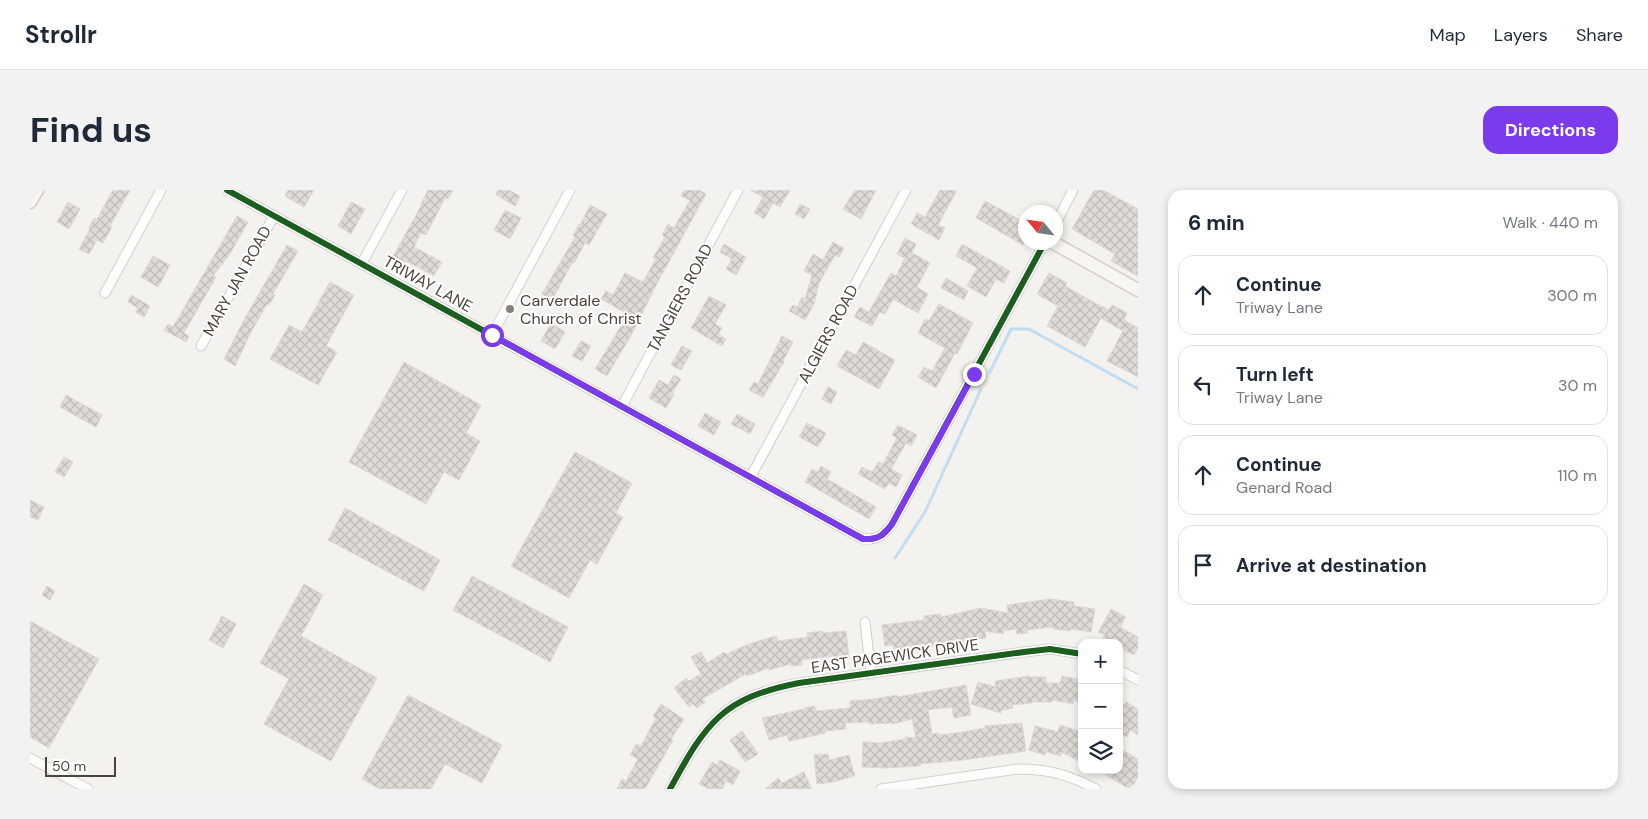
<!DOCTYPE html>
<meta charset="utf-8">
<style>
:root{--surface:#fff;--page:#f2f2f3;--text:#1f2937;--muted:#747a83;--line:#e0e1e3;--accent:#7c3aed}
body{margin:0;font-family:"DM Sans",sans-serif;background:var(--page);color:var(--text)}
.controls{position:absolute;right:15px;bottom:15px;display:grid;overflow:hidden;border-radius:10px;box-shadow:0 2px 8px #0003}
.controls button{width:45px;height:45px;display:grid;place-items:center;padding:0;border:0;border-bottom:1px solid var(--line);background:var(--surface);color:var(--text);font:25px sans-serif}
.compass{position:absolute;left:988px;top:15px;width:45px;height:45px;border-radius:50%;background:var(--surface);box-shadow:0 2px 8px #0003;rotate:299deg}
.scale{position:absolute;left:15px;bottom:12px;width:71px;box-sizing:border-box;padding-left:5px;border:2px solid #4b4439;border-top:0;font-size:14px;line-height:18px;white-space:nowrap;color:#4b4439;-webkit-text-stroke:4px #fff;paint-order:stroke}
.stop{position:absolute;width:15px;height:15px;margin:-11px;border:4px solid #7c3aed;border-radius:50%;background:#fff}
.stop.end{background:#7c3aed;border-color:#fff;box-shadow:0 1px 5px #0008}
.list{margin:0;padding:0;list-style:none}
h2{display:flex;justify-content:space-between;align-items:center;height:65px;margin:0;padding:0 20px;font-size:21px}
h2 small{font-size:16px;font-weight:400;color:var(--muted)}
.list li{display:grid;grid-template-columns:32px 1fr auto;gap:15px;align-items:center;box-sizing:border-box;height:80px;margin:0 10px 10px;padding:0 10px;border:1px solid var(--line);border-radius:15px}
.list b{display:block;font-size:19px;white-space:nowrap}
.list p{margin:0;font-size:16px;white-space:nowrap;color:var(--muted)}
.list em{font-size:16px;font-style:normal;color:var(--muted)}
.icon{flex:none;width:28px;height:28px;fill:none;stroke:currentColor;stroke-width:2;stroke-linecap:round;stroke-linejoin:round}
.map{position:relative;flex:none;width:1108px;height:599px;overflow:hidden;border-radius:15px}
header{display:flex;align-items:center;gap:30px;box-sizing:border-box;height:70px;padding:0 25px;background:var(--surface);border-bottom:1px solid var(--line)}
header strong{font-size:24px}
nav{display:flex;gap:28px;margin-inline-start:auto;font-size:18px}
.intro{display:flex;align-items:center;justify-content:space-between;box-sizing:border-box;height:120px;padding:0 30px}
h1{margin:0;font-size:35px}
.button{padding:12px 22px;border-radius:15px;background:var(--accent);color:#fff;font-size:18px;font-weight:700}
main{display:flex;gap:30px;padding:0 30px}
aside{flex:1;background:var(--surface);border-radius:15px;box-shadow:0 2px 8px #0003}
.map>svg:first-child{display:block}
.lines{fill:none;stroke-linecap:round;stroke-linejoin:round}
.stream{stroke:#c0ddf1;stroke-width:3}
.building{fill:url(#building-cross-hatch);stroke:#dcd9d4}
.street-casing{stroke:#d2d0cb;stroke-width:11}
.secondary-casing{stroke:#d3cfc5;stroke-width:15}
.street{stroke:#fdfdfc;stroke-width:9}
.secondary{stroke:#f7f6f1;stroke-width:12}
.cycleway-casing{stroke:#fff;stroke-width:9}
.cycleway{stroke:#1b5e20;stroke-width:6}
.route{stroke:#7c3aed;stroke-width:6}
.poi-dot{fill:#868178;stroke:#fff;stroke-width:2}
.labels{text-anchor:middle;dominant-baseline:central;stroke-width:4;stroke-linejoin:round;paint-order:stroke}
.street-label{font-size:16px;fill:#4b4439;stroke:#fff}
.poi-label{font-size:16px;fill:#4b4439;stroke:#fff;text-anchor:start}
</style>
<header>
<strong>Strollr</strong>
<nav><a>Map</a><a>Layers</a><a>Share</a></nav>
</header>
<div class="intro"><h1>Find us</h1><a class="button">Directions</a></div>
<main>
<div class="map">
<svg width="1108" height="599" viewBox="0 0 1108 599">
<defs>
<pattern id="building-cross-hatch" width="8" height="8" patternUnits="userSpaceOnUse" patternTransform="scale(1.25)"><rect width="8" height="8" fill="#dedbd6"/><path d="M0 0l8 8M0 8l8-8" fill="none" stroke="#c0bdb8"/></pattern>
</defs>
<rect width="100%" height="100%" fill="#f4f2ee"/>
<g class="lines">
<path class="stream" d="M960 182 981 139H999L1108 199
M865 368 895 322 951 199"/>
</g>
<path class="building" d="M83 0H100L80 36 82 37 73 53 67 50 59 64 49 59 60 39 59 38 64 28 67 29Z
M258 0H284L274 17 255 6Z
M398 0H423L418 9 415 8 396 45 391 43 384 57 412 72 404 86 376 71 373 76 361 70 391 16H390Z
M468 0H479L490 6 485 16 466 5Z
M654 0H669L676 4 624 99 603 142 577 186 565 179 594 131 592 130 596 123 571 109 576 101 583 105 595 83 613 92 626 69 623 68 635 47 632 45 638 34 644 38 660 10 651 6Z
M720 0H760L750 17 743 13 734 29 724 23 733 7Z
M825 0H846L831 29 813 19Z
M910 0H927L908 35 915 38 909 50 881 34 887 23 895 27Z
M1064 0H1073L1108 19V86L1081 71 1085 64 1042 39Z
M955 11 996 33V51L993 55 946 28Z
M38 12 50 19 39 39 27 32Z
M321 12 335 19 321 44 308 36Z
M770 14 780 19 774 29 765 24Z
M560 15 577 24 559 55 555 53 544 73H542L522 110 512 104 545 47 543 46 549 34 550 35Z
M475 20 491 28 480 49 464 40Z
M207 26 218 32 200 64 183 86 186 87 154 143 159 146 156 152 134 140 138 134 143 137Z
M875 48 886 54 882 63 900 73 887 97 898 104 888 123 863 109 855 124 850 122 842 136 824 127 830 117 839 122 861 83 866 86 875 68 867 64Z
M803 52 814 58 809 67 805 65 789 93 784 114 775 130 759 121 763 115 767 117 772 107 775 109 782 85 774 81 783 64 793 70Z
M694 54 716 67 706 85 696 79 702 69 690 62Z
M932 54 980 81 974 93 966 89 956 107 937 96 947 78 926 66Z
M257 55 268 61 243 104 245 105 239 115 237 114 221 142 205 176 194 169 215 128Z
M123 66 140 75 128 97 111 87Z
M1019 83 1037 93 1035 96 1065 113 1079 120 1082 115 1097 123 1094 130 1108 138V187L1077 171 1093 141 1071 128 1055 157 1017 136 1028 116 1007 104Z
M916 88 938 101 934 110 911 98Z
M300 92 324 105 296 156 307 162 288 195 240 169 259 135 272 142Z
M101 105 120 116 114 127 106 122 108 118 98 112Z
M679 106 696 115 685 134 692 138 688 144 696 149 692 156 661 138Z
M909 114 943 133 927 164 925 163 906 198 888 187 894 177 902 181 915 158 888 143 895 129 899 131Z
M521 133 535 142 525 159 511 151Z
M752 146 763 152 753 171 754 172 733 207 719 200 724 192 728 194Z
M551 151 561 156 552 171 542 166Z
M833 152 865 170 849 199 807 176 816 160 826 165Z
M652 156 662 161 651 180 641 175Z
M374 172 451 215 436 243 450 251 429 290 414 282 396 314 319 272Z
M644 185 651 189 642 203 644 204 636 218 619 208 629 190 638 195Z
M798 197 807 202 801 214 792 209Z
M36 205 72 225 66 237 30 217Z
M675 223 691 232 684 245 668 236Z
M707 224 725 234 720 244 701 234Z
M777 233 796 243 788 257 769 247Z
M868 235 887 245 881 256 876 253 861 279 872 285 866 297 859 293 855 299 828 284 832 277 842 282 848 272 853 274 867 248 862 245Z
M545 262 602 293 586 323 593 327 567 374 560 370 539 408 481 376Z
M34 267 43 272 34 287 25 282Z
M791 276 801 282 797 289 846 317 839 329 775 292 782 279 788 282Z
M0 310 14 317 8 330 0 327Z
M315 318 410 370 394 401 298 350Z
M442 386 538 437 520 472 423 420Z
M274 394 293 405 271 446 347 488 301 571 234 534 259 489 230 473Z
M17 396 25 401 20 410 12 405Z
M1020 409 1044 412V416L1065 419 1061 442 1041 439 1040 441 1023 439V437L998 440V443L987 444 986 439 973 441V444L955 441 956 448 864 462 863 455 855 456 852 435 894 430V426L911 424V427L951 418 978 423 977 415Z
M1081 419 1096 427 1090 437 1108 447V458L1104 465 1090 458 1093 453H1077L1072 450 1075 444 1068 443Z
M192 426 206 434 193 458 179 450Z
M0 431 69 469 19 558 0 547Z
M792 441 793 443 816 441 819 468 804 470 803 466 771 470 772 475 761 476V474L739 480V478L717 486 716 484 672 509 675 512 667 518 663 514 659 517 644 498 656 488 659 491 671 484 661 467 671 462 677 473 694 462 696 464 722 453 746 446 748 451 778 447 777 443Z
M999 486V487H1016V493H1030L1032 486 1052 490V515L1044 510 1043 514 1022 510V512H1002V513L982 515 983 518 970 521 971 523 941 514 948 492 966 497 965 491Z
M936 495 941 525 924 528 922 517 898 520 902 544 909 543V545L933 542 955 538V536L992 533 996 561 933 570 890 574V576L854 578 832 577 833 552 851 553 875 549V547L886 548 882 529 863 534 862 533 839 534V532L815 533 816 539 796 541V543L759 551 757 545 739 550 732 528 774 519V518L785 516 786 521 820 518V511L844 509 867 505V507Z
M378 505 472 555 452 593 415 574 401 599H350L332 589Z
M1089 512 1095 515 1096 512 1108 519V545L1100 540 1097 547 1089 543Z
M631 514 654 529 641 549 643 550 615 599H587L592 589 596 591 608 569 600 565 606 554 611 556 626 528 623 526Z
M1030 535 1052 542V573L1032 562 1031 566 1016 562 1015 565 999 560 1005 536 1028 542Z
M712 541 728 564 715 572 700 550Z
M1094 561 1108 569V599H1103L1094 596 1068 580H1089V570Z
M798 564 799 570 819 565 825 586 803 592 787 594 784 565Z
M690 570 710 581 703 595 696 591 692 599H679L669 594 682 572 687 575Z
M774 582 782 599H735L748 588 752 593Z"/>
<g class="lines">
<defs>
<path id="street" d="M197 0 833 349C848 350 854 345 862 334L1015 52
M1026 33 1043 0
M332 73 372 0
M75 103 131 0
M462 145 540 0
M171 156 244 26
M592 216 708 0
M720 288 876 0
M835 432 841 484
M1089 480 1108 490
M0 568 58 599
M640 599C676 533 692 508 769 493L994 462 1020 459 1052 464
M851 599 988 579C1019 579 1039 585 1066 599"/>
<path id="secondary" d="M0 12 7 0
M1022 52 1108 100"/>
</defs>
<use href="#street" class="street-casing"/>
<use href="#secondary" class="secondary-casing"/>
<use href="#street" class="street"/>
<use href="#secondary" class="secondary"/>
<defs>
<path id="cycleway" d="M197 0 833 349C848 350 854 345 862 334L1015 52
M640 599C676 533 692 508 769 493L994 462 1020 459 1052 464"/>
</defs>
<use href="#cycleway" class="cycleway-casing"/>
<use href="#cycleway" class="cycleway"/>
</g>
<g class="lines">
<path class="route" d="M462 145 833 349C848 350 854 345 862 334L944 184"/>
</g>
<circle class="poi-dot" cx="480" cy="119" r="5"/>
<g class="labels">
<g class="street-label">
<text transform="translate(207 91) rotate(-61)">MARY JAN ROAD</text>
<text transform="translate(398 94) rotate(29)">TRIWAY LANE</text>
<text transform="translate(650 108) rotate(-62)">TANGIERS ROAD</text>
<text transform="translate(798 144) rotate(-62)">ALGIERS ROAD</text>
<text transform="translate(865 466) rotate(-8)">EAST PAGEWICK DRIVE</text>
</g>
<g class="poi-label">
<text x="490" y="110">Carverdale<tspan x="490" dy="18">Church of Christ</tspan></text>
</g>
</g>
</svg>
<div class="controls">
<button>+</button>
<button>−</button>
<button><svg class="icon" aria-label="layers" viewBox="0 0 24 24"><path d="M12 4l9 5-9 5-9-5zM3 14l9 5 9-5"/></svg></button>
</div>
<svg class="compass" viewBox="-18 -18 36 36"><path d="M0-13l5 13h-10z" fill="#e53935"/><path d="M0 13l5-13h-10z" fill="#747a83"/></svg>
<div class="scale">50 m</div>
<div class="stop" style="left:462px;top:145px"></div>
<div class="stop end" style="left:944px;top:184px"></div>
</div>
<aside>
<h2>6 min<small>Walk · 440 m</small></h2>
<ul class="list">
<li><svg class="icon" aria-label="ahead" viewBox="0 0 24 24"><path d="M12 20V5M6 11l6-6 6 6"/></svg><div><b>Continue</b><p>Triway Lane</p></div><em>300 m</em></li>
<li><svg class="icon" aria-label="left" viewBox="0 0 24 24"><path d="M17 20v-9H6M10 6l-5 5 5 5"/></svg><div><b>Turn left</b><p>Triway Lane</p></div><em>30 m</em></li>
<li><svg class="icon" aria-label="ahead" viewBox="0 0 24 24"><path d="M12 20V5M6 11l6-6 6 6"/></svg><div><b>Continue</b><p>Genard Road</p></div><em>110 m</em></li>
<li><svg class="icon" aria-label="arrive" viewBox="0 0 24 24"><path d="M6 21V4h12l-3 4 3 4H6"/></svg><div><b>Arrive at destination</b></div></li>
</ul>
</aside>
</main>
